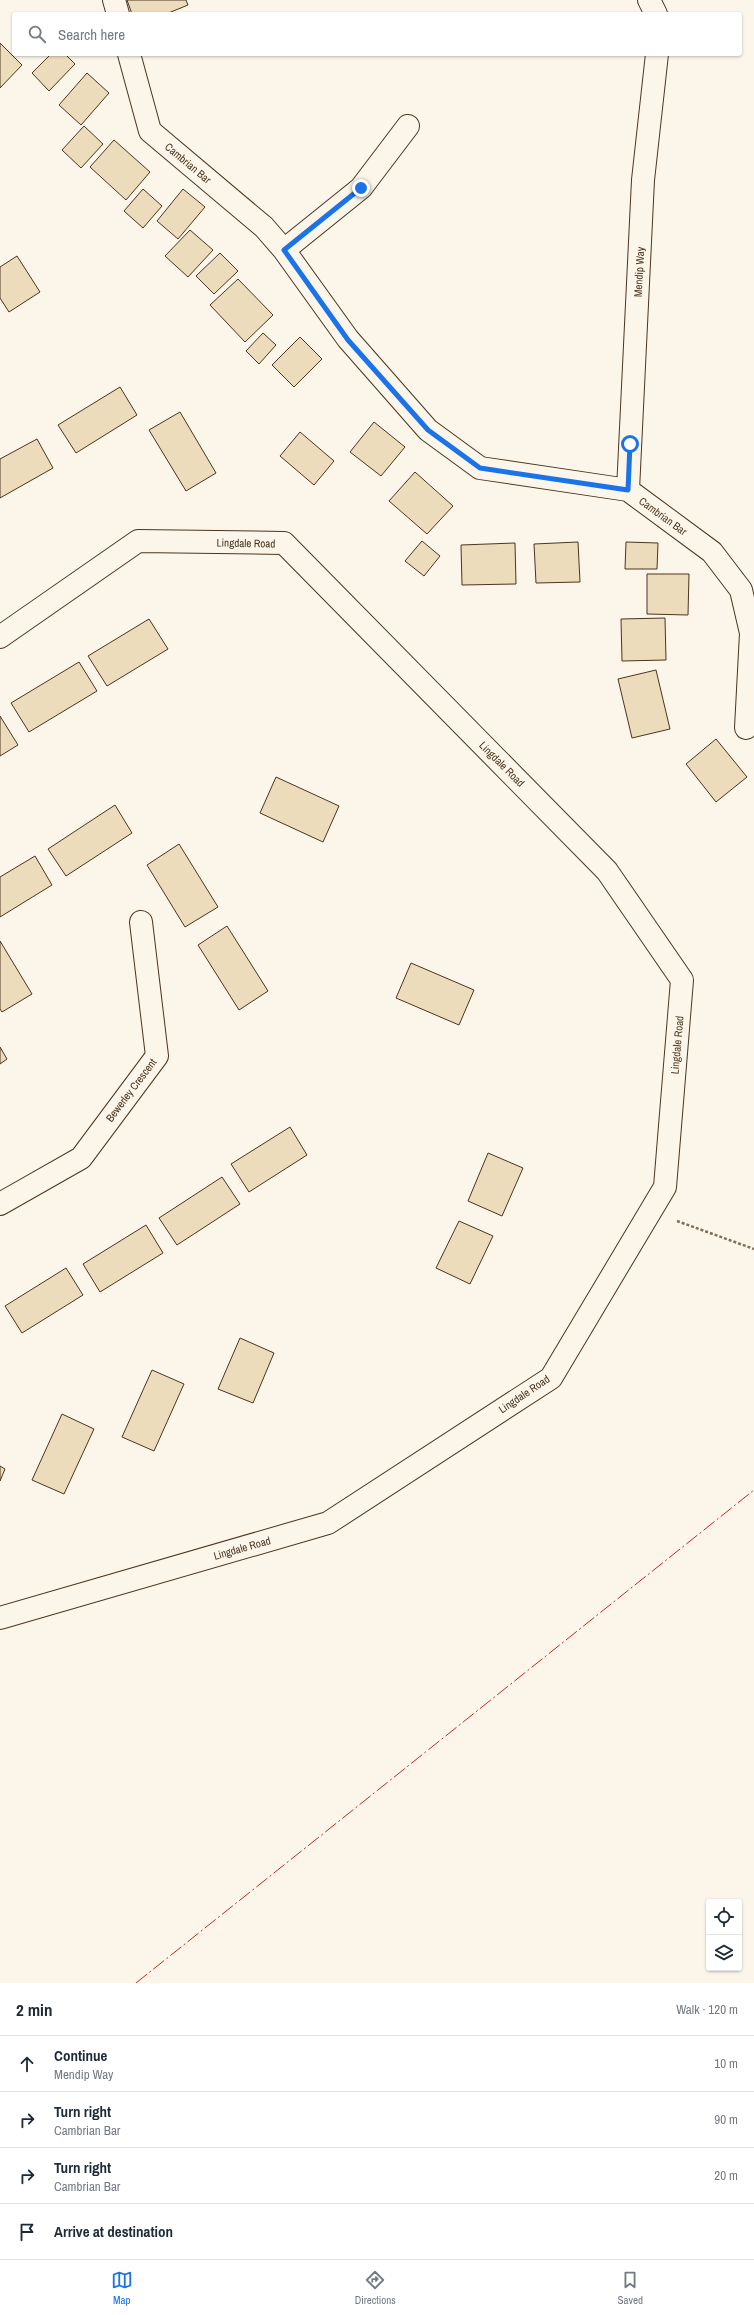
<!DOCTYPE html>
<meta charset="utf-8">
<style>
:root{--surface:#fff;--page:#f2f2f3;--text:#1f2937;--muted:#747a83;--line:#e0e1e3;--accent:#1a73e8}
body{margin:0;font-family:"Archivo Narrow",sans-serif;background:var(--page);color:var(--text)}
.controls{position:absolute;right:12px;bottom:12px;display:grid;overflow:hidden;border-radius:4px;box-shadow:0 1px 3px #0004}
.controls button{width:36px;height:36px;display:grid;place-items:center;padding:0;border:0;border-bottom:1px solid var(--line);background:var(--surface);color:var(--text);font:20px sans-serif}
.stop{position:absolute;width:12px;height:12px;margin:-9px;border:3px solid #1a73e8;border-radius:50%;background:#fff}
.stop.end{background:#1a73e8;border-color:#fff;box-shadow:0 1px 4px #0008}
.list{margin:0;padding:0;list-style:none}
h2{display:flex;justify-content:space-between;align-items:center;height:52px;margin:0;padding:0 16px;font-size:17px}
h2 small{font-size:13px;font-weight:400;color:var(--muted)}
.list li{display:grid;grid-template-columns:26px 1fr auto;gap:12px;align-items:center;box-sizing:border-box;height:56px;padding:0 16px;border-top:1px solid var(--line)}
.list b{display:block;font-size:15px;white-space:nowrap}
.list p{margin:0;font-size:13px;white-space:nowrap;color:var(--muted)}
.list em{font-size:13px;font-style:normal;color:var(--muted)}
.icon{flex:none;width:22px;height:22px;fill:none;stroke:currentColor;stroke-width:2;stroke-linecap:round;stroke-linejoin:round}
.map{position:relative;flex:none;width:754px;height:1983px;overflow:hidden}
.search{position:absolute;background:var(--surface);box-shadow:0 1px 3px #0004;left:12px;right:12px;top:12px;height:44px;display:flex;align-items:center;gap:10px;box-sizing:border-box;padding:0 14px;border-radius:4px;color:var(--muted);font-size:15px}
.sheet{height:276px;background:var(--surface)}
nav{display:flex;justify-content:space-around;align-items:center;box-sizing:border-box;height:56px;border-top:1px solid var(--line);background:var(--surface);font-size:11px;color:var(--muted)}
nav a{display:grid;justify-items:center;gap:2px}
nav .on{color:var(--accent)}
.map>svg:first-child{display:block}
.building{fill:#ecdcbc;stroke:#4a3520}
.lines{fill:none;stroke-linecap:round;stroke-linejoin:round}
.minor-casing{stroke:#4a3520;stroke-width:24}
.path{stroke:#7f6f5c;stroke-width:2.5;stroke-dasharray:3 2;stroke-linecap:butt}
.minor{stroke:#fbf6e9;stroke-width:22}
.power{stroke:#c62828;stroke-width:1;stroke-dasharray:14 3 2 3;stroke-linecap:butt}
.route{stroke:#1a73e8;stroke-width:5}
.labels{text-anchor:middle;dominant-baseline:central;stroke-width:3;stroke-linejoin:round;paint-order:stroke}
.street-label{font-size:11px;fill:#4a3520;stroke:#fbf6e9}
</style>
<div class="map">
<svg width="754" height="1983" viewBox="0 0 754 1983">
<rect width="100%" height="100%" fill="#fbf6e9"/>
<path class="building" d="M127 0H186L188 5 166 14H132Z
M0 43 22 65 0 88Z
M51 54H65L75 64 49 91 32 73Z
M87 73 109 93 81 125 59 105Z
M84 126 103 144 81 168 62 150Z
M114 140 150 172 126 200 90 167Z
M143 189 162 206 143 228 124 211Z
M183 189 205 207 178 239 157 221Z
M190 230 213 250 188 277 165 256Z
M220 253 238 271 214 294 196 276Z
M17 256 40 292 9 312 0 298V267Z
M238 279 273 315 245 342 210 305Z
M263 333 276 345 259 364 246 351Z
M300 337 322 359 294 387 272 365Z
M120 387 137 415 76 453 58 425Z
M180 412 216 473 186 491 149 430Z
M374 422 405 447 381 476 350 452Z
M300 432 334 461 314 485 280 456Z
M37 439 53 468 0 498V459Z
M415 472 453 506 427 534 389 501Z
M422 541 440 556 424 576 405 561Z
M578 542 580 582 536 583 534 544Z
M626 542 658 543 657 569H625Z
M515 543 516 584 462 585 461 545Z
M647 574H689L688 615 647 614Z
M665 618 666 660 622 661 621 619Z
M149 619 168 649 107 686 88 656Z
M79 662 97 691 29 732 11 703Z
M656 670 670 729 632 738 618 679Z
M0 716 18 745 0 756Z
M716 739 747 777 716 802 686 764Z
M276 777 339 806 323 842 260 813Z
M115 805 132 833 66 876 48 849Z
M179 844 218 907 185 927 147 865Z
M35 856 52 885 0 917V877Z
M227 926 268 991 239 1010 198 945Z
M0 941 32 994 2 1012 0 1009Z
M411 963 474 990 459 1025 396 998Z
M0 1047 7 1059 0 1064Z
M290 1127 307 1155 249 1192 231 1164Z
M488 1153 523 1168 502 1216 468 1201Z
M222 1177 240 1204 177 1245 159 1218Z
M459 1221 493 1236 470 1284 436 1268Z
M146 1225 163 1253 100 1292 83 1264Z
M66 1268 83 1295 22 1333 5 1306Z
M240 1338 274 1353 253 1403 218 1389Z
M152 1370 184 1384 154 1451 122 1437Z
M62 1414 94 1429 64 1494 32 1480Z
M0 1466 5 1469 0 1481Z"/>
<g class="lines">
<defs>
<path id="minor" d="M114 0 118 14
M649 0 656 14
M129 54 150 131 264 227 284 250 348 339 428 430 480 468 628 490 712 552 741 590 751 633 746 728
M284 250 361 188 408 126
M628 490 643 180 657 54
M0 637 138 541 284 543 607 871 682 980 665 1187 551 1378 328 1523 0 1618
M0 1204 81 1158 157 1056 141 922"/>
</defs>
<use href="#minor" class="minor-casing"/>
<path class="path" d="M677 1221 754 1249"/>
<use href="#minor" class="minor"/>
<path class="power" d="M136 1983 754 1490"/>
</g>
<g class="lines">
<path class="route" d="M361 188 284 250 348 340 428 430 480 468 628 490 630 444"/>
</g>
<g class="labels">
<g class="street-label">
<text transform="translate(188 163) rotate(40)">Cambrian Bar</text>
<text transform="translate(639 272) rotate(-87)">Mendip Way</text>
<text transform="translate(663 516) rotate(36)">Cambrian Bar</text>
<text transform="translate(246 543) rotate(1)">Lingdale Road</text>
<text transform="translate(502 764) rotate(45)">Lingdale Road</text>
<text transform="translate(677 1045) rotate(-85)">Lingdale Road</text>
<text transform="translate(131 1090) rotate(-53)">Bewerley Crescent</text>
<text transform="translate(524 1394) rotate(-34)">Lingdale Road</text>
<text transform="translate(242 1548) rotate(-16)">Lingdale Road</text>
</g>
</g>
</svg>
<div class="controls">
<button><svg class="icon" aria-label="locate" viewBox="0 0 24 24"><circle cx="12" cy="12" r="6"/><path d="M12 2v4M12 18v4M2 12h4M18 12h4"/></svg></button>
<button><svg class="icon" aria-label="layers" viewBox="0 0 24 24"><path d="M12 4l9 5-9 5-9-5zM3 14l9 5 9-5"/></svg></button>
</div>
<div class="stop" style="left:630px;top:444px"></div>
<div class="stop end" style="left:361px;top:188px"></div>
<div class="search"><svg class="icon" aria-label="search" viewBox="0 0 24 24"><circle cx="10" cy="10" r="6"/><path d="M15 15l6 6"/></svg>Search here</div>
</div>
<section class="sheet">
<h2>2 min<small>Walk · 120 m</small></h2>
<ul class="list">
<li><svg class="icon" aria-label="ahead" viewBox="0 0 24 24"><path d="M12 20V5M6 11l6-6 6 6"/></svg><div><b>Continue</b><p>Mendip Way</p></div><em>10 m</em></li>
<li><svg class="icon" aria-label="right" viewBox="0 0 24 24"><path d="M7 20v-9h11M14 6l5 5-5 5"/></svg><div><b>Turn right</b><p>Cambrian Bar</p></div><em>90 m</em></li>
<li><svg class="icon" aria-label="right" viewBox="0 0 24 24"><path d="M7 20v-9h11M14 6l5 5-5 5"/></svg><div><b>Turn right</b><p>Cambrian Bar</p></div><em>20 m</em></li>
<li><svg class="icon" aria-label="arrive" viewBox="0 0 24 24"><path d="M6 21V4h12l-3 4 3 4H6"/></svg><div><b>Arrive at destination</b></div></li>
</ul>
</section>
<nav>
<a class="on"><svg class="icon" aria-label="map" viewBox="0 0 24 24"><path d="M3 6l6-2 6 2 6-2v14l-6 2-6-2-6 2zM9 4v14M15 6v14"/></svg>Map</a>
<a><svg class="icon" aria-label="directions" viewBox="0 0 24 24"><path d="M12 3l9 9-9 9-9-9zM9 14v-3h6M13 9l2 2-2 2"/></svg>Directions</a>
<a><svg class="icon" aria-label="saved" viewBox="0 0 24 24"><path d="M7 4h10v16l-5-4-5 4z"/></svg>Saved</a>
</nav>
